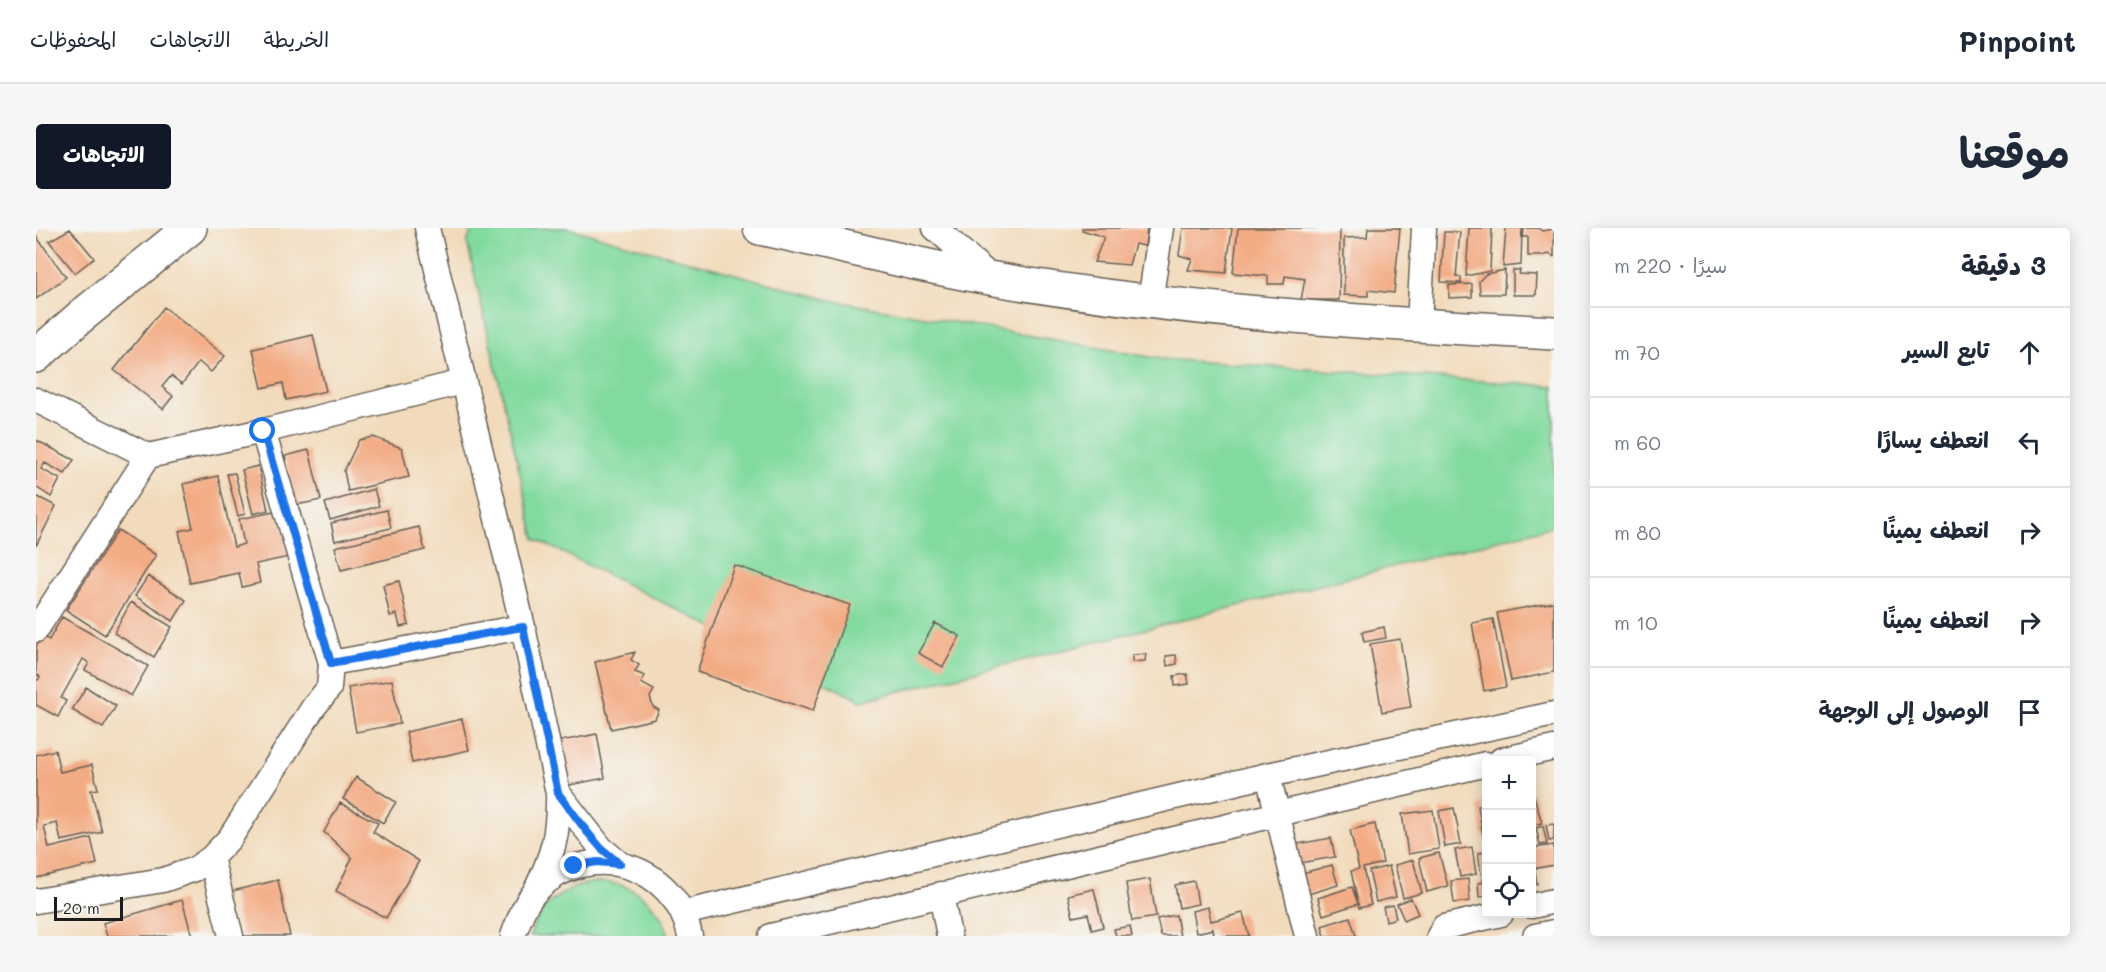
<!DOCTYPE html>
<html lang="ar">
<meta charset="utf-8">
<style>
:root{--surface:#fff;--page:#f6f6f7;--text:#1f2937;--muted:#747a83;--line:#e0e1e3;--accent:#111827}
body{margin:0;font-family:Mali,"Playpen Sans Arabic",sans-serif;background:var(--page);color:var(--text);direction:rtl}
.controls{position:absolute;right:18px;bottom:18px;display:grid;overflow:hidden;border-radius:6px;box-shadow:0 3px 15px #0003}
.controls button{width:54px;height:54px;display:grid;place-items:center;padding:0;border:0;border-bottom:2px solid var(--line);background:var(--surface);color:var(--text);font:30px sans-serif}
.scale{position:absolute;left:18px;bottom:15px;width:69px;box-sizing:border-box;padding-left:6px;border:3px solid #1c1c1c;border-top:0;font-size:16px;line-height:21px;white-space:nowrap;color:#1c1c1c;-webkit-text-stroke:4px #f6f6f2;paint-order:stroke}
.stop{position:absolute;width:18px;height:18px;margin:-14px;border:4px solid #1a73e8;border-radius:50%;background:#fff}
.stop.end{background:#1a73e8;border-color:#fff;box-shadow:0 2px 6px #0008}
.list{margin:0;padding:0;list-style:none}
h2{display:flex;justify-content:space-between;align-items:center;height:78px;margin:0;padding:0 24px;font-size:26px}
h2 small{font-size:20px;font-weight:400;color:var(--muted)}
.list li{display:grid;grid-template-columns:39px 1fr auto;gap:18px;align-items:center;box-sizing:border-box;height:90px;padding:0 24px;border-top:2px solid var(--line)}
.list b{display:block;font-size:22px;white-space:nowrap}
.list em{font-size:20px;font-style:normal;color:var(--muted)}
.icon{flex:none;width:33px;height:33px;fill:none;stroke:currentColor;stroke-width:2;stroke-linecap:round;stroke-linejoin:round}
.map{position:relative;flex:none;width:1518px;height:708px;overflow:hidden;direction:ltr;border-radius:6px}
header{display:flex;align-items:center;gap:36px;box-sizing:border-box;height:84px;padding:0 30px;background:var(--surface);border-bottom:2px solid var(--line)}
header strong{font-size:28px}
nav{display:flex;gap:33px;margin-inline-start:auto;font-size:21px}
.intro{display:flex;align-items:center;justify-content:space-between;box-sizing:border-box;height:144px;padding:0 36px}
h1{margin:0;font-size:42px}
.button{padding:15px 27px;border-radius:6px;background:var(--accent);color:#fff;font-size:21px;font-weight:700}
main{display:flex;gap:36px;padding:0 36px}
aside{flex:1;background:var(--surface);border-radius:6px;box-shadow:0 3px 15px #0003}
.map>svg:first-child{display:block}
.green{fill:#81da9f;stroke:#4e7b5e;stroke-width:1.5}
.building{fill:#f3ab84}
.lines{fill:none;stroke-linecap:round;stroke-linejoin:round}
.street-casing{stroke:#675f54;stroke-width:27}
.secondary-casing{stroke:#675f54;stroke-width:36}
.street{stroke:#fff;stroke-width:24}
.secondary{stroke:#fff;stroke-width:33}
.route{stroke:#1a73e8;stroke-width:8}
</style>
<header>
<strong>Pinpoint</strong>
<nav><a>الخريطة</a><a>الاتجاهات</a><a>المحفوظات</a></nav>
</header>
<div class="intro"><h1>موقعنا</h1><a class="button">الاتجاهات</a></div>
<main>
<aside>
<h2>3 دقيقة<small>سيرًا · 220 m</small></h2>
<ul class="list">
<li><svg class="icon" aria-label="ahead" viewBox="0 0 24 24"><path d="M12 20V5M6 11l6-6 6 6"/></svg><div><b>تابع السير</b></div><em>70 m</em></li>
<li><svg class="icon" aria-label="left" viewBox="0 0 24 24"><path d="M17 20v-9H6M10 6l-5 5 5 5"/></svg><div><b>انعطف يسارًا</b></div><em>60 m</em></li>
<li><svg class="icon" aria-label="right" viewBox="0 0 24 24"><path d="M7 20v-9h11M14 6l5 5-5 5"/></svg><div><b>انعطف يمينًا</b></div><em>80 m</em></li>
<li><svg class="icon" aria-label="right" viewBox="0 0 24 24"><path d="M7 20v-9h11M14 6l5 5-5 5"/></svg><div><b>انعطف يمينًا</b></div><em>10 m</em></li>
<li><svg class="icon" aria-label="arrive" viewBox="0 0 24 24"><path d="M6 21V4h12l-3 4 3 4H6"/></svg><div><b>الوصول إلى الوجهة</b></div></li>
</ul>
</aside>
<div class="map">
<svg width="1518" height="708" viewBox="0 0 1518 708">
<rect width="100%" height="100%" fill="#f6f6f2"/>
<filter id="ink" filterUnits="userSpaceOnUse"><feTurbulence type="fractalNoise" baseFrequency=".0167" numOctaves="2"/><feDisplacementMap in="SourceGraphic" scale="12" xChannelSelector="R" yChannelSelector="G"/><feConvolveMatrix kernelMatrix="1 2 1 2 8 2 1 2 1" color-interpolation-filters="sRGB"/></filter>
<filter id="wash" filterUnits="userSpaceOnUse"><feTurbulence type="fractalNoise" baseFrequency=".008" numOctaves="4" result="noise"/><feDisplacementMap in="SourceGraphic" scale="24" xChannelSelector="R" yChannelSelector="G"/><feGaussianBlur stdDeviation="1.35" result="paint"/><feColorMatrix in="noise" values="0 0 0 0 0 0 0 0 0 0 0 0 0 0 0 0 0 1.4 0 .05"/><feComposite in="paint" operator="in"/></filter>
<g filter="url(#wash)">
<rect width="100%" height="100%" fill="#f2dbbc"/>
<path class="green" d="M437 0H532L794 72 1125 131 1518 158V298L825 473 499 311 431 14Z
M553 655C560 655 569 654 577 655 604 660 626 682 633 708H494C503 676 523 664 553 655Z"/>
<g id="blocks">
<path class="building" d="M1046 0H1111L1109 18 1099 16 1093 37 1058 34 1068 9 1046 2Z
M1147 0H1196L1190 45 1152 42 1156 31 1143 27Z
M1202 0H1304L1303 72H1265L1269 51 1249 48 1248 56H1232V48L1197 45Z
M1332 0H1364L1358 65 1332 62V68L1308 67V10L1331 9Z
M1433 0H1456L1454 43 1430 48Z
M1470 0H1486L1485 37 1467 39Z
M1488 0H1502L1506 3 1518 1V29L1513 26 1507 28H1492V9H1487Z
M34 1 58 30 39 45 13 13Z
M1408 4H1424L1420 49H1425V55L1405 54Z
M0 8 30 49 0 71Z
M1469 42 1468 66H1444L1443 53 1450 46Z
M1477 42H1484L1483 46 1501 47 1500 67H1477Z
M1436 56V69L1413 70V57Z
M128 79 189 128 175 144 163 134 146 156 135 148 126 159 137 168 127 181 78 142Z
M277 107 290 163 250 172 247 155 226 160 217 121Z
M337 209 366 220 373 249 312 263 308 243 323 212Z
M0 212 38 232 29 246 9 235 5 241 24 251 15 269 0 259Z
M273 222 285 272 260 277 249 228Z
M222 238 232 282 217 286 206 242Z
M199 245 209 286 202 288 191 246Z
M182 248 198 319 208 316 203 291 243 283 253 329 220 336 224 355 206 359 203 345 154 355 143 303 157 300 147 256Z
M338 261 343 278 294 292 289 275Z
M0 268 20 278 0 318Z
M351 282 355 300 299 313 295 295Z
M383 299 389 322 305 342 299 319Z
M82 302 120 327 69 407 30 382Z
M698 337 814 377 777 483 661 444Z
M112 348 150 372 137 393 99 368Z
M363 353 373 397 364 399 361 386 354 388 347 357Z
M95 374 136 399 118 429 78 405Z
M1518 374V444L1475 453 1461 385Z
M26 389 112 438 95 468 49 442 53 435 47 431 25 470 30 473 22 489 0 477V452H2L4 449 0 446V419L6 408 13 412Z
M1457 391 1470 459 1448 463 1436 395Z
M899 395 924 408 907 439 882 425Z
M1348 399 1350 410 1328 414 1326 404Z
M1364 411 1375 479 1346 484 1334 416Z
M599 424 595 432 603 437 599 444 609 448 605 455 618 462 614 469 617 479 623 482 619 491 575 501 559 434Z
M1110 426 1109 433 1096 434V427Z
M1140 427 1141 436 1131 438 1130 428Z
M1151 446 1153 456 1139 458 1138 448Z
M356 452 364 496 320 504 312 460Z
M50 459 80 478 67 500 36 482Z
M426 491 433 522 376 535 370 504Z
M561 506 569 550 528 558 520 514Z
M19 522 24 544 56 537 62 561 55 562 66 604 25 613 21 595 8 598 13 620 55 610 61 636 0 650V527Z
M320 549 360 574 347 595 307 571Z
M1496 561 1506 595 1496 597Z
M1449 562 1450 563V579L1447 577Z
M304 575 342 595 337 604 383 633 350 690 300 663 316 630 288 604Z
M1447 577 1450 607 1447 608 1442 578Z
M1418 580 1425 616 1409 619 1403 583Z
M1397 582 1403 621 1372 626 1366 586Z
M1339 596 1347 635 1327 640 1335 677 1323 680 1315 643 1323 641 1314 602Z
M1518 596V612L1513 613 1510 597Z
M1507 598 1511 616 1504 617 1500 600Z
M1295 610 1299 629 1264 635 1261 616Z
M1518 617V637L1496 641V620Z
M1436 619 1440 646 1424 649 1419 622Z
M1450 624V651L1446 652 1442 625Z
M1403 625 1412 658 1391 664 1383 630Z
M1377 632 1386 665 1367 670 1359 637Z
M1296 637 1302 657 1269 667 1263 646Z
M1353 638 1360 669 1340 674 1333 643Z
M1499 643 1501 656 1496 657V644Z
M1114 651 1120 689 1096 693 1090 655Z
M1432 651 1434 673 1418 675 1415 653Z
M242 652 254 708H206L196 663Z
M1158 653 1162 676 1143 680 1139 657Z
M1450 654V668L1443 669 1442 655Z
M1316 659 1322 676 1287 687 1282 670Z
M1058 661 1067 699 1056 702 1052 686 1037 689 1032 667Z
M1375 670 1382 686 1368 692 1361 676Z
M146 672 156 708H71L67 695Z
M1357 677 1360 690 1350 693 1347 679Z
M1172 679 1175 693 1207 685 1213 708H1178L1177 701 1160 705 1156 683Z
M1140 687 1144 708H1125L1121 691Z
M1314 689 1320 708H1289L1286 698Z
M1094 698 1096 708H1080L1078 701Z"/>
</g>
</g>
<g filter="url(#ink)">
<use href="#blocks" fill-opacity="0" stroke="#675f54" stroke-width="1.5"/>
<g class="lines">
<defs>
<path id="street" d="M391 0 487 399 522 565C523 606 517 627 499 664
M899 0 956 50
M1114 74 1125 0
M1383 97 1388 0
M0 172 112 228
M227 203 295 435
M0 402 112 228 227 203 427 154
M1465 532 1518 520
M1232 547 1271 708
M522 565 565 620 584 636
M175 630 195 708
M905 666 913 708
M0 673 127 652 159 641 175 630 194 610 277 480 293 460 295 435C359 424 423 410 487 399
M1496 678 1518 673
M647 685 1232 547 1518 486
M477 708C483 692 488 676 500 663 552 610 639 635 654 708
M735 708 1450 536
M1403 708 1408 699 1465 686
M1499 708 1518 704"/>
<path id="secondary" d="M724 0C802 16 880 38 959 51 1143 83 1331 95 1518 105
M0 128 43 90 154 0"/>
</defs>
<use href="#street" class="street-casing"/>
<use href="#secondary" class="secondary-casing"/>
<use href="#street" class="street"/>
<use href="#secondary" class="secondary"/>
</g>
</g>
<g class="lines" filter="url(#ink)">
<path class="route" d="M227 203 295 435C359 424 423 410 487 399L522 565 552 605 565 620 584 636 561 634 538 638"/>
</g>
</svg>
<div class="controls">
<button>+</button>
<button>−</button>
<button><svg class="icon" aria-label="locate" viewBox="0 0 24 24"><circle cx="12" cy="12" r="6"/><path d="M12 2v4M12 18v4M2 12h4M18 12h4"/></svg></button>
</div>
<div class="scale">20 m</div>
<div class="stop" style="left:227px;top:203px"></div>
<div class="stop end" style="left:538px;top:638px"></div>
</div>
</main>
